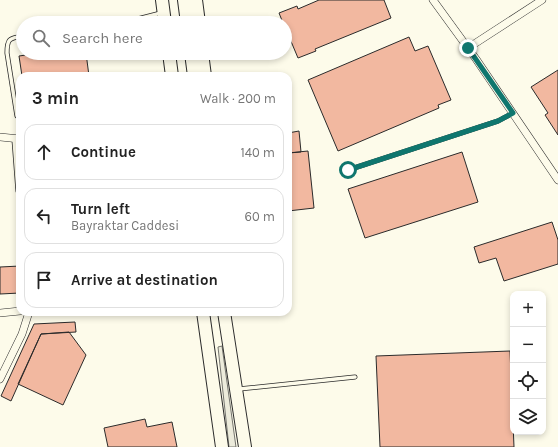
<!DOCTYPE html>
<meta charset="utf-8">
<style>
:root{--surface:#fff;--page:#f2f2f2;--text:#222;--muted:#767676;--line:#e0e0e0}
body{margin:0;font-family:Karla,sans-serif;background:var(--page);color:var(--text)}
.controls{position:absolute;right:12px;bottom:12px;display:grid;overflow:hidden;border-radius:8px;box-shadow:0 2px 6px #0003}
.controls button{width:36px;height:36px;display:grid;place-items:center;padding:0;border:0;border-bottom:1px solid var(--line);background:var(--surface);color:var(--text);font:20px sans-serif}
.stop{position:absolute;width:12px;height:12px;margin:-9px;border:3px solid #0f766e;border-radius:50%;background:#fff}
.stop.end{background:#0f766e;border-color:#fff;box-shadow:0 1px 4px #0008}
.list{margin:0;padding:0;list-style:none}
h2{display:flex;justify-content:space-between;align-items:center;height:52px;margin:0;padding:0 16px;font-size:17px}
h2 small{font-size:13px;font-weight:400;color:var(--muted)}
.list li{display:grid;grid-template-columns:26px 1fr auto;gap:12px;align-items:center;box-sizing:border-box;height:56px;margin:0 8px 8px;padding:0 8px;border:1px solid var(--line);border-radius:12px}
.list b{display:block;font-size:15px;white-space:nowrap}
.list p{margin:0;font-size:13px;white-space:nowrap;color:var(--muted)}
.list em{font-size:13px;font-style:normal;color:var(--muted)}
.icon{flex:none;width:22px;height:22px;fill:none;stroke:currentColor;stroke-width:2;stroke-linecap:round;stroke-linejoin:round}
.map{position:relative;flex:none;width:558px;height:447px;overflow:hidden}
.search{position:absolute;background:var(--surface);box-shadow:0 2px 6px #0003;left:16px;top:16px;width:276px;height:44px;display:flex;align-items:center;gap:10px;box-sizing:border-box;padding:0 14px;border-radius:22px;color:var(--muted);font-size:15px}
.panel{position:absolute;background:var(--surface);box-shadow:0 2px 6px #0003;left:16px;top:72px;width:276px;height:244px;border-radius:12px}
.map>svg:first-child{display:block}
.green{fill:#ecebdb;stroke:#74746e}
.building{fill:#f2b8a0;stroke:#2b2b2b}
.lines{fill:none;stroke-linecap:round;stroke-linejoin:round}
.service-casing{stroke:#2b2b2b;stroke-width:5}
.minor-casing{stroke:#2b2b2b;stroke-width:8}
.trunk-casing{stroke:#2b2b2b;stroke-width:14}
.service{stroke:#fdfbea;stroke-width:3.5}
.minor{stroke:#fdfbea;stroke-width:7}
.trunk{stroke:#fdfbea;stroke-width:12}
.route{stroke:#0f766e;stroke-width:5}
</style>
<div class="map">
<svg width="558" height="447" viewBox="0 0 558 447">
<rect width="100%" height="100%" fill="#fdfbea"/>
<path class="green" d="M222 346 236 447H229L218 347Z"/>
<path class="building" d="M319 0H384L391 18 315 49 316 51 298 58 285 27V23H283L279 13 297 6 298 9Z
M409 37 415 51 428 46 451 100 438 105 439 108 338 151 308 80Z
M40 53H86L89 76H22L19 56Z
M558 70V135L545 115 548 113 531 87Z
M299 131 301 152 288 153V133Z
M308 151 314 208 288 211V153Z
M462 152 478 202 365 238 348 189Z
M552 222 558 240V264L504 281 496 258 479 263 474 247Z
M20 266V293L0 294V267Z
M75 322 76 332 41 334 11 401 1 396 34 324Z
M69 332 86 355 63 405 18 384 41 334Z
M510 351 514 447H380L376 356Z
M145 419 147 427 172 422 177 447H108L104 428Z"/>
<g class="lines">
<defs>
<path id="service" d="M122 23 161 13
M17 116 7 53C7 39 9 38 23 36
M14 139 18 191 20 194
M348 170 498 121 513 113
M239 389 355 377"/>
<path id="minor" d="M433 0 476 59 558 180
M468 48 542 0
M0 137 20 139
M0 313 20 311
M0 379 22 334 29 312"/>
<path id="trunk" d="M162 0 165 23
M184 0 187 23
M196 0 199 23
M169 53 172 76
M191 53 194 76
M202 53 205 76
M203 312 222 447
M224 312 245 447"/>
</defs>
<use href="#service" class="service-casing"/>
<use href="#minor" class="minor-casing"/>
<use href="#trunk" class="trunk-casing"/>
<use href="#service" class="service"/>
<use href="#minor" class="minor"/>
<use href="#trunk" class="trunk"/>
</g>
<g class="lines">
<path class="route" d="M348 170 498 121 513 113 468 48"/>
</g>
</svg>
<div class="controls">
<button>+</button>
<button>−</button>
<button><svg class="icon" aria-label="locate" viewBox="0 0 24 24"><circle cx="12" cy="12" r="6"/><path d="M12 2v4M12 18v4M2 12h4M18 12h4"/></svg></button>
<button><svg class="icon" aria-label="layers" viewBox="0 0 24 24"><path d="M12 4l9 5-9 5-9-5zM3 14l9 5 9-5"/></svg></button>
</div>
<div class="stop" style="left:348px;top:170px"></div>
<div class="stop end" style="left:468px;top:48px"></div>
<div class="search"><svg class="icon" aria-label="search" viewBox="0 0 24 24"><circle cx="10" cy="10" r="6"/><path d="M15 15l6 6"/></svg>Search here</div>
<section class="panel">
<h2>3 min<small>Walk · 200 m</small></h2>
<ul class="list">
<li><svg class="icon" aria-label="ahead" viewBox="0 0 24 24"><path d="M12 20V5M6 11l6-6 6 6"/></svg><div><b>Continue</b></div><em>140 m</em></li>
<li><svg class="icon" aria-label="left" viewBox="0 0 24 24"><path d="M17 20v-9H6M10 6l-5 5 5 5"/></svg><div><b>Turn left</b><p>Bayraktar Caddesi</p></div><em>60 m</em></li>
<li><svg class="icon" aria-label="arrive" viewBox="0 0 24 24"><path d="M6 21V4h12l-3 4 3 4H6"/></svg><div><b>Arrive at destination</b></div></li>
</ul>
</section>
</div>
